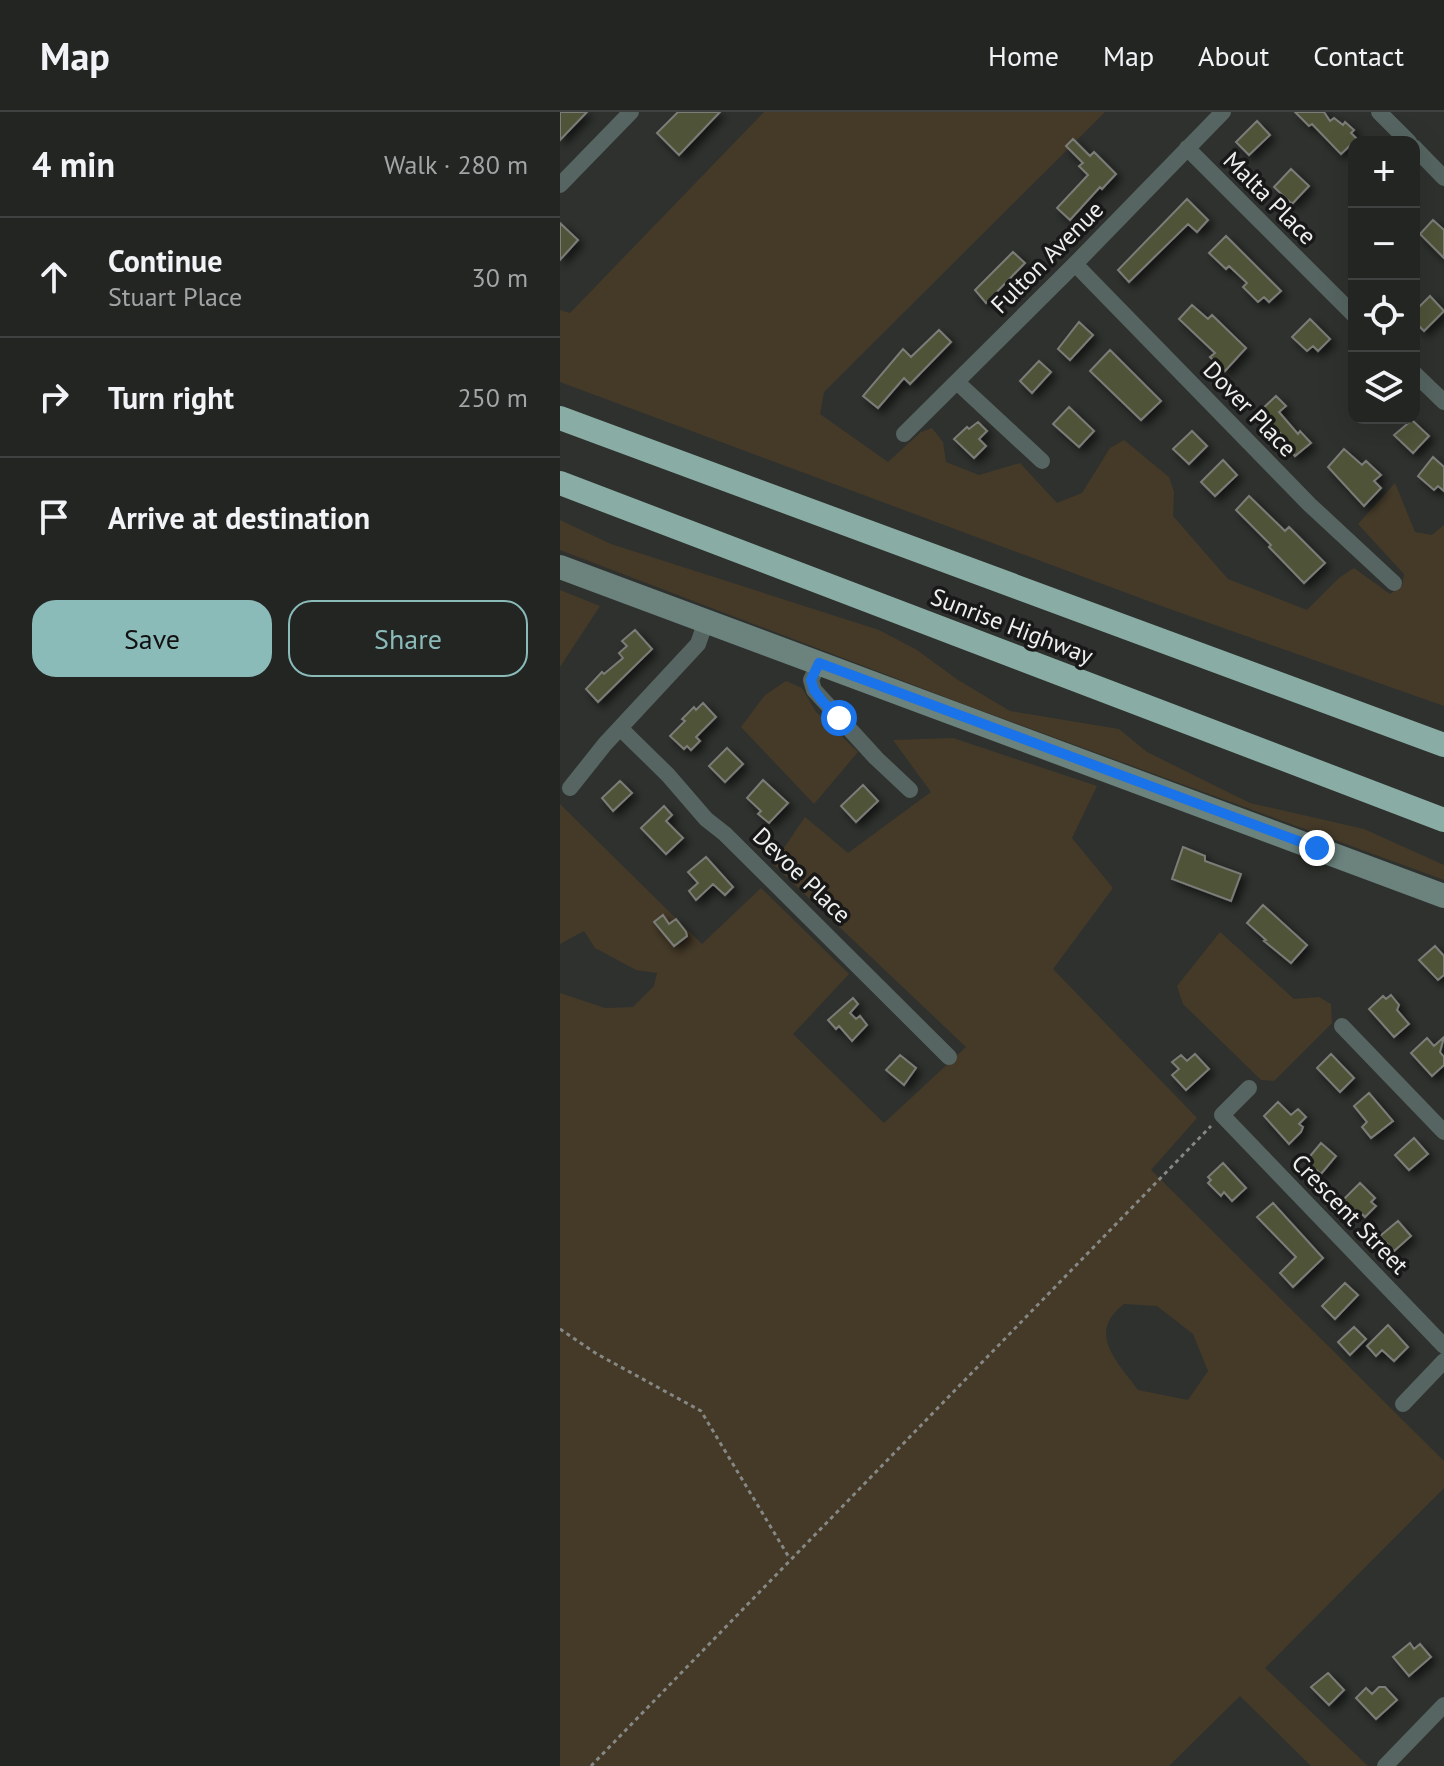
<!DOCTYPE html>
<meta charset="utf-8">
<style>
:root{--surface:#222522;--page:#2e312f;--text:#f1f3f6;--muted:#a2a5a5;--line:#3f4240;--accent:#8bbbb9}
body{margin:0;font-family:"PT Sans",sans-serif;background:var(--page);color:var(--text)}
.controls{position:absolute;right:24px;top:24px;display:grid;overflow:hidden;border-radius:16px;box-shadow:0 8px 32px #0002}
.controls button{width:72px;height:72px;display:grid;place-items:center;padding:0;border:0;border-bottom:2px solid var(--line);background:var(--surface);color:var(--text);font:40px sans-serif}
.stop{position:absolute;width:24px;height:24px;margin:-18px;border:6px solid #1a73e8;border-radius:50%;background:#fff}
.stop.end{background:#1a73e8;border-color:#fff;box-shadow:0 2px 8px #0008}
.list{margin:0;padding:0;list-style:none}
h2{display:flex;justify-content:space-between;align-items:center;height:104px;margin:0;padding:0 32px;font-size:34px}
h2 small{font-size:26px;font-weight:400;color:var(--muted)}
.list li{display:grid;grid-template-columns:52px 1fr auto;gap:24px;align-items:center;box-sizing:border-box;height:120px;padding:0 32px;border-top:2px solid var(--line)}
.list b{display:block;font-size:30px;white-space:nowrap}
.list p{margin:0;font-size:26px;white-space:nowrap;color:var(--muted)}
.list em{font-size:26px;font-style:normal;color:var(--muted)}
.actions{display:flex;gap:16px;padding:24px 32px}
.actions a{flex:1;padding:18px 0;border:2px solid var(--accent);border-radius:24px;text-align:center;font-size:28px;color:var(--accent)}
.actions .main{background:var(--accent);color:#111}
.icon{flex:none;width:44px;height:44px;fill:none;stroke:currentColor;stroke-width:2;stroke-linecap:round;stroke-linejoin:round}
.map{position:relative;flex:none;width:884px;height:1654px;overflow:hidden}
header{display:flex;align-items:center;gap:48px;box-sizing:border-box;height:112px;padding:0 40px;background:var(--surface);border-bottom:2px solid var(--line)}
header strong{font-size:38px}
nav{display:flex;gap:44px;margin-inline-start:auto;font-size:28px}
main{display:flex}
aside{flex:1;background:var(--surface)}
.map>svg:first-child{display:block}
.green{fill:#453a28;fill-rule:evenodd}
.building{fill:#505238;stroke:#7b7c78;stroke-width:2;filter:url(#shadow)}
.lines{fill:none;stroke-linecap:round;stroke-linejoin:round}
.path{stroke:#868886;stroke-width:3;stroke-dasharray:4 4;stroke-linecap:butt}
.street{stroke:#566561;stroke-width:16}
.secondary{stroke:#6b827d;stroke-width:24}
.highway{stroke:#89ada4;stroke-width:24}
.route{stroke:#1a73e8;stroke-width:10}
.labels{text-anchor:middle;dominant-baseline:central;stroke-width:7;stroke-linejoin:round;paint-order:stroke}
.street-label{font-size:24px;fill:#eef0ee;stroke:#171817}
</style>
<header>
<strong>Map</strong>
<nav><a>Home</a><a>Map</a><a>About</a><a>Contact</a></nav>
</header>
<main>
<aside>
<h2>4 min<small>Walk · 280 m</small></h2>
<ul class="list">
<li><svg class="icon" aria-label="ahead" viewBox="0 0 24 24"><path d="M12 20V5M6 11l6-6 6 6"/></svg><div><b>Continue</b><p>Stuart Place</p></div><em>30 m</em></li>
<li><svg class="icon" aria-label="right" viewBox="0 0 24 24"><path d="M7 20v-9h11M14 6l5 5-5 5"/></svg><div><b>Turn right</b></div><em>250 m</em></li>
<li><svg class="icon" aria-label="arrive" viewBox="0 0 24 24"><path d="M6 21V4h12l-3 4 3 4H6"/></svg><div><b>Arrive at destination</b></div></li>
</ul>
<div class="actions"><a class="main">Save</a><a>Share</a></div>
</aside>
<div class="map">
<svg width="884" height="1654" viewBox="0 0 884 1654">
<defs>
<filter id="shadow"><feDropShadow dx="4.5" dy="4.5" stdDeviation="4" flood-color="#0009"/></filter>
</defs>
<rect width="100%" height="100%" fill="#2e312e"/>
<path class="green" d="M204 0H545L264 280 260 302 328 350 361 320 372 316 383 330 386 350 419 363 460 351 497 391 522 381 550 336 564 328 609 365 614 380 613 404 668 467 747 498 779 466 794 456 830 482 842 474 844 462 798 412 835 371 855 420 872 423 884 413V594L607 496 0 270V198L10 201Z
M0 408 51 432 319 518 357 538 398 568 450 599 559 617 587 640 690 691 804 717 884 753V768L406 593 0 438Z
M0 478 40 494 0 555Z
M226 569 242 576 256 600 298 640 254 692 181 615 205 583Z
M393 626 537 674 512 726 553 776 493 857 637 1006 591 1058 884 1349V1376L705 1556 808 1654H751L680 1584 609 1654H0V881L45 896 73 895 94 874 97 861 76 858 35 836 24 819 0 832V692L142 832 201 776 289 862 233 922 324 1011 406 935 213 752 245 705 288 741 371 680 333 628ZM564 1192 597 1194 633 1222 648 1259 628 1288 578 1278C557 1249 526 1221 564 1192Z
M660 820 734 887 759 885 771 892 772 911 714 969 701 968 623 892 617 874Z"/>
<path class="building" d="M0 0H27L0 28Z
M118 0H160L119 43 97 21Z
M735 0H764L770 9 774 6 783 13 785 10 794 18 791 21 797 27 781 42 752 12 749 14Z
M697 9 710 23 689 43 676 30Z
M513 27 530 44 534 40 556 62 542 77 540 75 510 108 497 96 528 63 519 54 523 51 506 34Z
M731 57 749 74 732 92 714 75Z
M627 87 648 108 637 120 628 112 569 170 558 158Z
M873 108 884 118V146L860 122Z
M0 111 18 128 0 148Z
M666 124 721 179 709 190 704 185 698 190 683 175 687 171 669 154 666 157 649 141Z
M453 140 465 151 426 191 415 178Z
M870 184 884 199 864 219 854 209V200Z
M632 193 648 207 652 203 686 236 665 259 650 245 655 241 619 207Z
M750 207 770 227 758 239 753 234 747 239 732 225Z
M519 210 533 223 510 248 498 237Z
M379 218 391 230 350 272 344 266 318 296 303 284 343 237 351 245Z
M550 238 601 289 581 308 530 259Z
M479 249 491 260 472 281 460 269Z
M716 284 726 294 719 300 738 322 740 319 751 331 735 344 720 327 723 324 699 300Z
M509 295 534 319 519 335 493 312Z
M852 308 869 324 853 341 834 323Z
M418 310 427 319 419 327 426 334 414 346 394 327 407 315 409 317Z
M632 319 647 334 629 352 613 337Z
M784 337 802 353 806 349 821 363 814 369 821 376 804 394 768 355Z
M873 345 884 355V379L878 374 874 378 858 364Z
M663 348 677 363 655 384 641 370Z
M689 384 725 419 729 415 765 451 744 471 709 435 711 433 676 398Z
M75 518 92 537 38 590 26 577 42 560 44 562 63 546 59 541 67 534 62 529Z
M143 591 156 605 136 625 140 629 131 638 127 634 124 637 110 624 125 609 122 607 134 595 136 598Z
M167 636 183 652 165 670 149 654Z
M203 668 228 691 209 711 198 702 201 699 187 686Z
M60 669 72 681 53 699 42 686Z
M303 673 318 689 296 710 281 694Z
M104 694 112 703 106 709 123 726 106 742 81 716Z
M623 735 645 744V749L681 762 671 789 612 767Z
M146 745 173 775 165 783 153 772 136 788 129 779 138 771 128 760Z
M703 793 747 833 731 851 704 829 706 828 687 811Z
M103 803 109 812 116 807 126 820 127 824 114 834 94 810Z
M875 834 884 844V863L878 868 859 848Z
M831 883 839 893 837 898 849 912 834 925 809 897 823 884 826 887Z
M293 886 298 892 290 901 296 907 300 904 307 913 292 929 279 914 276 917 268 908Z
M884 925 880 940 884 945V953L872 964 851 941 867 926 874 934Z
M635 942 649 957 626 978 612 963 619 957 612 950 621 943 627 949Z
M771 942 794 966 780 980 757 956Z
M340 943 356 956 344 973 326 958Z
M809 981 833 1009 811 1026 802 1015 807 1010 794 994Z
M718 990 731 1003 738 997 746 1005 739 1012 743 1015 741 1020 729 1032 704 1004Z
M854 1026 868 1042 849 1058 835 1043Z
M761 1031 776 1044 761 1062 746 1049Z
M663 1051 686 1076 672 1089 664 1080 661 1084 648 1071 651 1068 648 1065Z
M800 1071 815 1086 811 1090 816 1094 805 1105 800 1100 798 1102 783 1088Z
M713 1091 763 1146 733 1175 720 1161 736 1145 697 1105Z
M838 1109 851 1124 834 1139 820 1124Z
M785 1171 798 1183 775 1207 762 1194Z
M828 1213 848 1235 834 1249 822 1238 816 1244 807 1234Z
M794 1215 806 1227 790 1243 778 1230Z
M850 1531 854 1537 860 1532 871 1545 849 1564 833 1545Z
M768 1561 784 1578 769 1593 751 1575Z
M819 1575H825L837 1588 816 1607 796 1586 806 1576 812 1582Z"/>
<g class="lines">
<path class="path" d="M0 1217 37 1242 141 1299 230 1447
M31 1654 651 1014"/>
<path class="street" d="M819 0 849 30
M854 35 884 66
M627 36 794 203
M0 73 71 0
M515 152 750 393 834 471
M854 261 884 290
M398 271 482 349
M344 322 515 152 663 0
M259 551 251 568 254 578 316 646 350 678
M60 616 108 663 146 707 165 722 389 945
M10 676 45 632 138 532 146 509
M782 914 884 1020
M689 976 662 1003 884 1234
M843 1292 884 1249
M825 1654 884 1593"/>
<path class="secondary" d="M0 455 884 784"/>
<path class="highway" d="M0 306 884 633
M0 371 884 708"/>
</g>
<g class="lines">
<path class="route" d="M279 606 263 590 254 578 251 568 259 551 757 736"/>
</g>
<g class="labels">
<g class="street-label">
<text transform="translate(710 86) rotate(45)">Malta Place</text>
<text transform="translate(487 145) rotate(-45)">Fulton Avenue</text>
<text transform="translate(690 297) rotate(46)">Dover Place</text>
<text transform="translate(452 514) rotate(21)">Sunrise Highway</text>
<text transform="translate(242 763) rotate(44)">Devoe Place</text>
<text transform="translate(790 1102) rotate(46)">Crescent Street</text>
</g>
</g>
</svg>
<div class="controls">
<button>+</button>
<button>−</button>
<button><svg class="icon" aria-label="locate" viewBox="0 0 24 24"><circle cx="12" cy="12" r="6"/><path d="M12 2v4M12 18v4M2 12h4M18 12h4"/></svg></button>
<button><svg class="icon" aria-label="layers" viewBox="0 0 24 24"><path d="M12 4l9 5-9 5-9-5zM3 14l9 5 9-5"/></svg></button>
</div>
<div class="stop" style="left:279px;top:606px"></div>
<div class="stop end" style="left:757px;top:736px"></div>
</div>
</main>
